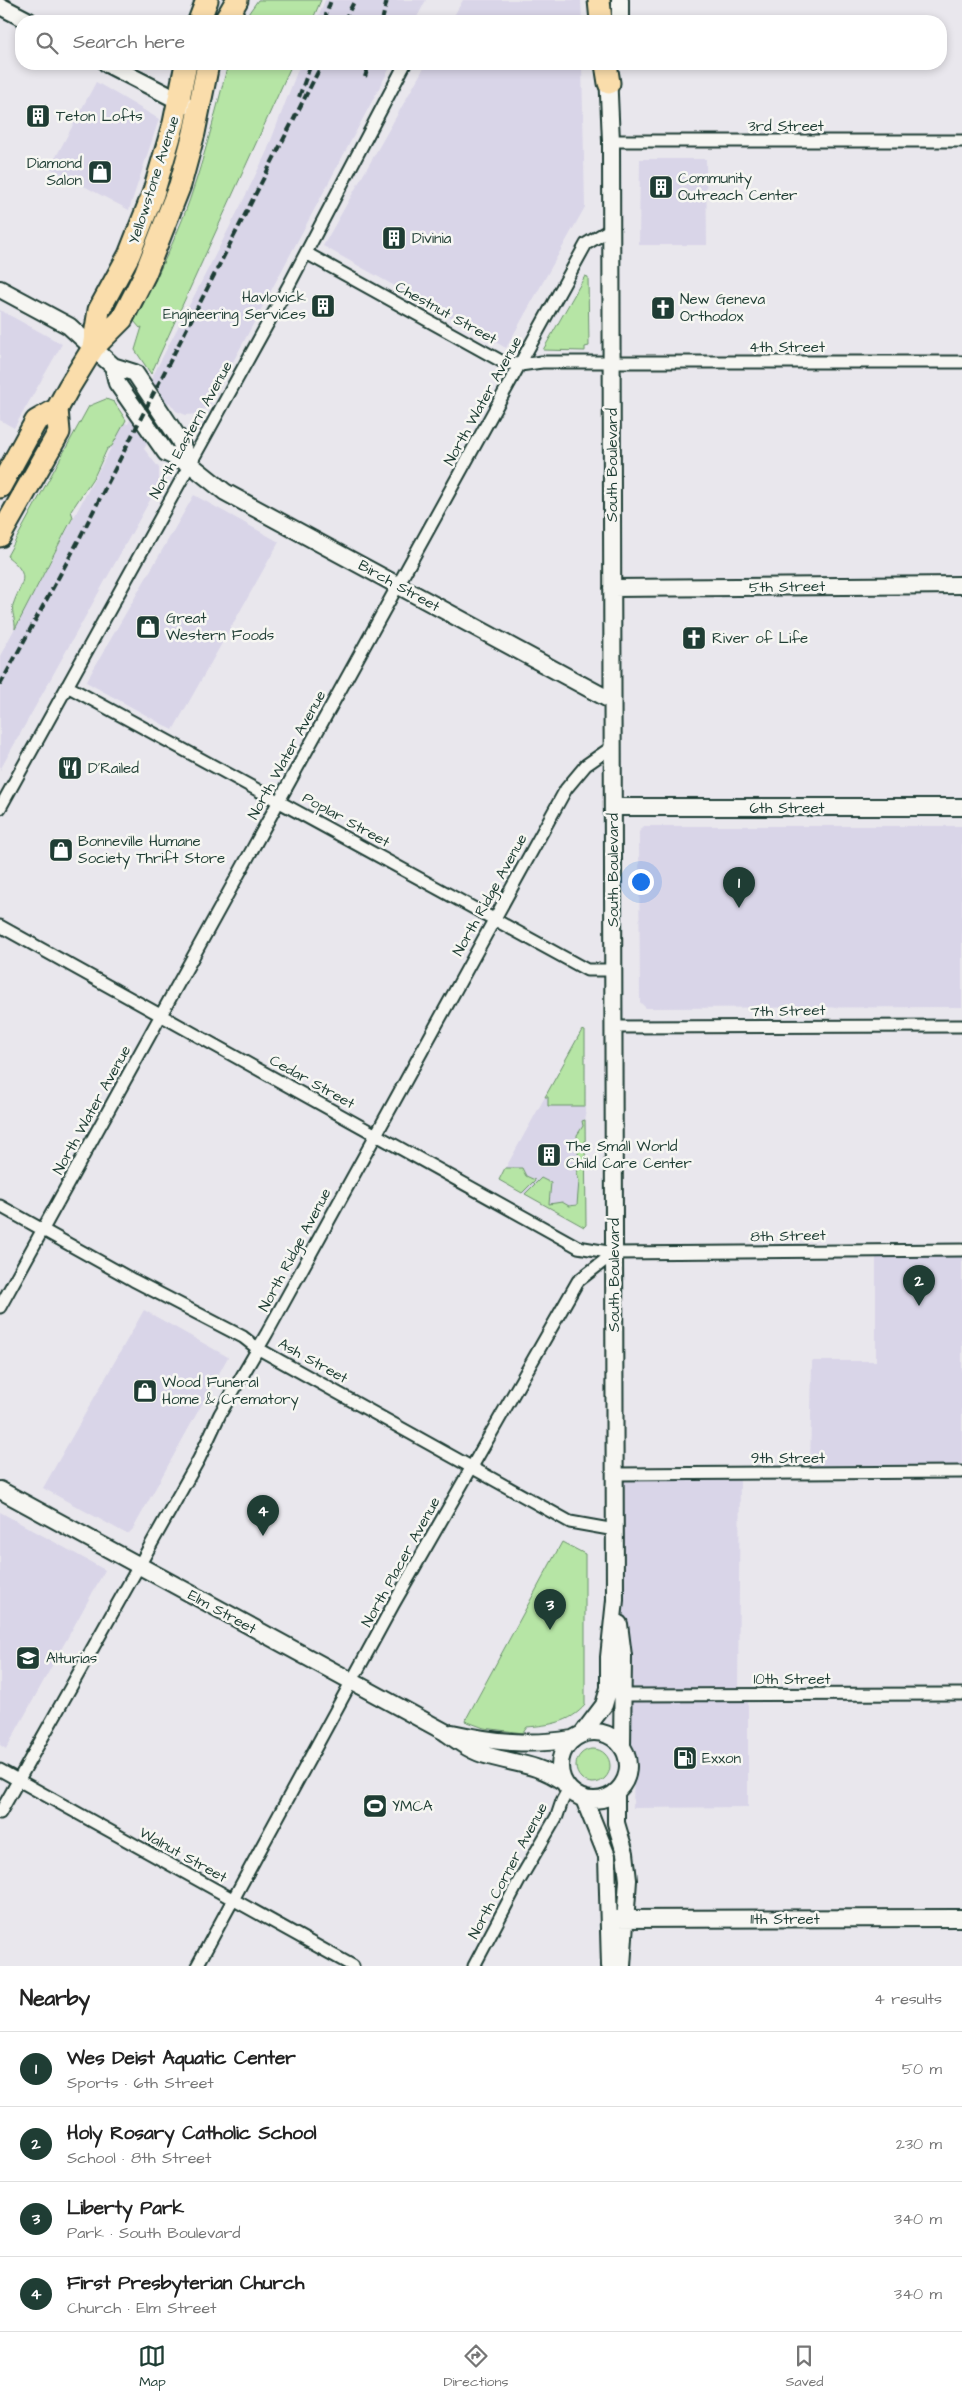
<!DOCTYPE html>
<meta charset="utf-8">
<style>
:root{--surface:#fff;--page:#f2f2f2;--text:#222;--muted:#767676;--line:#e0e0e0;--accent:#1f3d34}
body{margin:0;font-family:"Architects Daughter",sans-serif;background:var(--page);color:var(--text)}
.you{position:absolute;left:640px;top:881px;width:18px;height:18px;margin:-12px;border:4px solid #fff;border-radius:50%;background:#1a73e8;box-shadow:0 0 0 8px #1a73e833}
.badge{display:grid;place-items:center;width:32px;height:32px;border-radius:50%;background:var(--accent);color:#fff;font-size:16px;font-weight:700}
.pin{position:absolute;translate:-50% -41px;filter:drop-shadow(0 1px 2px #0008)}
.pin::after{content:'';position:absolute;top:26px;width:18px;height:15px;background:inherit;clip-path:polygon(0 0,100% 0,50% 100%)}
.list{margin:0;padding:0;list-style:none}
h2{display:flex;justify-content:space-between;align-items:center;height:65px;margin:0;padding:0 20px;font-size:21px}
h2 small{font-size:16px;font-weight:400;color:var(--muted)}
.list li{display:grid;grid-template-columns:32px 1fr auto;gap:15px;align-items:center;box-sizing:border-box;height:75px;padding:0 20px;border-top:1px solid var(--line)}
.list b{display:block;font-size:19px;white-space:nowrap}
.list p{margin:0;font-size:16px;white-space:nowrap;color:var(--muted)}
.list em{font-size:16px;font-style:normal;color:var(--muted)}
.icon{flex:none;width:28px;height:28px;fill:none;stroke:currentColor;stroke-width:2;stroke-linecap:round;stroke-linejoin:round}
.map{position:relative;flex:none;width:962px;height:1966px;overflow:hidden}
.search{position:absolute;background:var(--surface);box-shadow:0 2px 8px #0003;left:15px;right:15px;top:15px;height:55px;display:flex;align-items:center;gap:12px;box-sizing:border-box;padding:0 18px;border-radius:20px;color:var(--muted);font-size:19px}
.sheet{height:365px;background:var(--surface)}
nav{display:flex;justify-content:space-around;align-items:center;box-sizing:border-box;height:70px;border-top:1px solid var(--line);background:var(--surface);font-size:14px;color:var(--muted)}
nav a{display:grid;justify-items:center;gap:2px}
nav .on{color:var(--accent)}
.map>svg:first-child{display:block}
.built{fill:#d9d5e8}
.green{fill:#b6e5a5;stroke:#6a916c}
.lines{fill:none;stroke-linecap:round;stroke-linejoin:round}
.street-casing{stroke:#1f3d34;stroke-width:15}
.secondary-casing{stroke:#1f3d34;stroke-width:20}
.highway-casing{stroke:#1f3d34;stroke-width:25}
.street{stroke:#f6f6f2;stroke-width:11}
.secondary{stroke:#f6f6f2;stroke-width:16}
.highway{stroke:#faddab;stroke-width:21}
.rail{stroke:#1f3d34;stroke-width:4;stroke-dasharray:8 4;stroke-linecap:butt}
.labels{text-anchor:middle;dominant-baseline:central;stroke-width:5;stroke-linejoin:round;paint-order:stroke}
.poi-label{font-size:15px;fill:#1f3d34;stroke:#f6f6f2;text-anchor:start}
.street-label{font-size:15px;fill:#1f3d34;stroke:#f6f6f2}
</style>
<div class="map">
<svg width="962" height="1966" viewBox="0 0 962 1966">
<rect width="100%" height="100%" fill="#e9e7ed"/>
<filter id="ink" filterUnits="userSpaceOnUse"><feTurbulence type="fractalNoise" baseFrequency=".02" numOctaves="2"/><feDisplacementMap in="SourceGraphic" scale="10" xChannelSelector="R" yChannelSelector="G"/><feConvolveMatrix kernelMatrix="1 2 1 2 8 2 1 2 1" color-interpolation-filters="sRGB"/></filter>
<g filter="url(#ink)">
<path class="built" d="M325 0H426L415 21H317Z
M463 0H581L582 21H451Z
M300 64H392L211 403 199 414 186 415 176 411 169 402 144 449 159 468V484L0 770V656L124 423 128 424 242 203 267 151Z
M426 64H582L585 207 506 348 323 246Z
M96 82 159 119 129 210 50 168Z
M640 159H706L707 245H639Z
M0 310 62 344 14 428 0 420Z
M194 495 279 542 173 730 86 682Z
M644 826H962V1007L646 1008 640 1002 639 832Z
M582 1030 585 1031 586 1225 584 1227 499 1180Z
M876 1250H962V1472H810L812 1361H876Z
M144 1310 228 1357 133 1529 129 1533H125L43 1488Z
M740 1473 738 1694H748V1807L633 1808 634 1768 622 1747 615 1600V1474Z
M0 1512 105 1570 6 1749 0 1745Z"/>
<path class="green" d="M258 0H321L312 21H243Z
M228 64H292L151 374 135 350 142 327 140 328 134 321C152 287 169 253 183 218 202 168 215 115 228 64Z
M585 276 588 277 589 346 585 347V351L543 350Z
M106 399 114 402 126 420 112 446 107 449 95 475 71 511 73 517 15 629C16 621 11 612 13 605 21 581 33 577 7 556L89 406Z
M582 1030 585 1031V1106H548V1097H545Z
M585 1120 586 1225 584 1227 525 1194 541 1178 551 1183 549 1204 562 1202 569 1206 577 1205 579 1181 577 1173 580 1159 577 1150V1135L583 1126 582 1121Z
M505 1168H522L526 1176 535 1180 522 1193 499 1180Z
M562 1542 585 1554V1705C570 1723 549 1725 527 1727L523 1733 484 1728 465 1721Z
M576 1766a17 17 0 1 1 34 0a17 17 0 1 1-34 0Z"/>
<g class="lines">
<defs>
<path id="street" d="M611 141H962
M306 253 501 361 520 365 542 362H962
M67 686 587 970H613
M0 808 289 285 405 64
M0 926 578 1247 614 1253 962 1250
M613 1027 962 1026
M0 1206 133 1280 243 1337 257 1348 570 1522 615 1530
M0 1307 586 244 611 229
M615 1474 962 1472
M623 1695 962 1694
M0 1770 353 1966
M0 1813 199 1459 220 1414 267 1333 566 789 586 765 612 747
M197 1966 393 1605 578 1281 614 1253
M474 1966 519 1881 557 1816 562 1801 568 1790"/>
<path id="secondary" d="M0 6 29 21
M620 21V0
M107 64 187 105
M0 289 69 326 113 366 135 373 179 439 190 464
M113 366 117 383 166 453 190 464 225 492 612 701
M612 588 962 585
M613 807H962
M0 1490 445 1732C459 1742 472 1752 489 1756 517 1764 537 1764 562 1781
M619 1624 623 1656 622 1747
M560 1766a34 34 0 1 1 68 0a34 34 0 1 1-68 0Z
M452 1733C493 1742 531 1746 572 1739
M582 1734 604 1705 609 1688V1657L615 1600 611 141 608 72
M616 1793V1823L625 1853 628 1880 622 1966
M584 1799 607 1856 610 1966
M609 1919 962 1918"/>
<path id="highway" d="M599 0 601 21
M199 21 207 0
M225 21 237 0
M606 64 609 83
M93 348 99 310 129 255 153 194 174 123 186 64
M0 487 36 421 57 409
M0 536 59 432 57 409 69 387 93 348 122 319 145 274 180 185 194 133 208 64"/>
</defs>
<use href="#street" class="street-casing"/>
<use href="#secondary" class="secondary-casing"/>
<use href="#highway" class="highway-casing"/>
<use href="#street" class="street"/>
<use href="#secondary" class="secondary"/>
<use href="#highway" class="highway"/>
<path class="rail" d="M324 21 331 0
M344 21 355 0
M382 21 387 0
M365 77 369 64
M299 97 311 64
M0 685 74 549 322 64"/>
</g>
</g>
<defs>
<symbol id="building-square" viewBox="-11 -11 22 22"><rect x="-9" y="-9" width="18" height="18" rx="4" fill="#1f3d34" stroke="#f6f6f2"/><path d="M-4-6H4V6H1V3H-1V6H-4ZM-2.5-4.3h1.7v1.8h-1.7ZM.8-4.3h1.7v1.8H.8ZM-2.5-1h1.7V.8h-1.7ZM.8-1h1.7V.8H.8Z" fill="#fff"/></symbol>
<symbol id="shop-square" viewBox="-11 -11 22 22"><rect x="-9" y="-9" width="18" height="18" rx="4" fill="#1f3d34" stroke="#f6f6f2"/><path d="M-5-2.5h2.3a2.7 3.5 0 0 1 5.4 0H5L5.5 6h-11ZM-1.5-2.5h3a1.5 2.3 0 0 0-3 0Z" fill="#fff"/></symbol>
<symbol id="church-square" viewBox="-11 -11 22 22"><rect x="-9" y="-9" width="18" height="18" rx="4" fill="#1f3d34" stroke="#f6f6f2"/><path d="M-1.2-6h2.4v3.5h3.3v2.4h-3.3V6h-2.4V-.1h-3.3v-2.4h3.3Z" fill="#fff"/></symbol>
<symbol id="restaurant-square" viewBox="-11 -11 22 22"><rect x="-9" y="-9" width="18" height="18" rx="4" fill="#1f3d34" stroke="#f6f6f2"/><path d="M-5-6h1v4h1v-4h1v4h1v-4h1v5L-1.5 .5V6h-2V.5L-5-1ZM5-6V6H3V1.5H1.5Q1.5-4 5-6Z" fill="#fff"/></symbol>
<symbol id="school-square" viewBox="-11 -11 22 22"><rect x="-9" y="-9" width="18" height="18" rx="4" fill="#1f3d34" stroke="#f6f6f2"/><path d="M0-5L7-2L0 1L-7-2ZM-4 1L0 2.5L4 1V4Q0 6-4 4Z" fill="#fff"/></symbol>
<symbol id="fuel-square" viewBox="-11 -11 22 22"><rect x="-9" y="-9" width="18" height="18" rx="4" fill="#1f3d34" stroke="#f6f6f2"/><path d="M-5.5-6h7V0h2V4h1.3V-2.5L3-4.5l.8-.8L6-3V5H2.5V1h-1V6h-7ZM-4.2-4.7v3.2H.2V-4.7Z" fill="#fff"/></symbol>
<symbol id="stadium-square" viewBox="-11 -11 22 22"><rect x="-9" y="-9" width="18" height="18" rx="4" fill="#1f3d34" stroke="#f6f6f2"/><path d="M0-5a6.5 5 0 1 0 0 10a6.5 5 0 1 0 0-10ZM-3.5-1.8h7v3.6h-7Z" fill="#fff"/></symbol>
</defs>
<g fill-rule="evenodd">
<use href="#building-square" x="24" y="102" width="28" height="28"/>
<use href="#shop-square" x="86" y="158" width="28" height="28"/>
<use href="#building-square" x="647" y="173" width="28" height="28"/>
<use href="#building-square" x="380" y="224" width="28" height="28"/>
<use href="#building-square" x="309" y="292" width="28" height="28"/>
<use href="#church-square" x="649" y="294" width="28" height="28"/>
<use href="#shop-square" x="134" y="613" width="28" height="28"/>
<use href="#church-square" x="680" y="624" width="28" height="28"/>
<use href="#restaurant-square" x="56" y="754" width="28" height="28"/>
<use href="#shop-square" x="47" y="836" width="28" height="28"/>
<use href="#building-square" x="535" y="1141" width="28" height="28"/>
<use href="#shop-square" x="131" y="1377" width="28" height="28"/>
<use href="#school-square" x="14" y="1644" width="28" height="28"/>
<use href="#fuel-square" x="671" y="1744" width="28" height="28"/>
<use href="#stadium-square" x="361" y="1792" width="28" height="28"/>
</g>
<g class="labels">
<g class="poi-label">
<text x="56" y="116">Teton Lofts</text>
<text x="82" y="163" text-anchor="end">Diamond<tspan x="82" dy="17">Salon</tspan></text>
<text x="678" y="178">Community<tspan x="678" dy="17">Outreach Center</tspan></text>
<text x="412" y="238">Divinia</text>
<text x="306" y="297" text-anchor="end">Havlovick<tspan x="306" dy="17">Engineering Services</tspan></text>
<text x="680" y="299">New Geneva<tspan x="680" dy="17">Orthodox</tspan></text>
<text x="166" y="618">Great<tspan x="166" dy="17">Western Foods</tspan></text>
<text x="712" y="638">River of Life</text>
<text x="88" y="768">D'Railed</text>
<text x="78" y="841">Bonneville Humane<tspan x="78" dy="17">Society Thrift Store</tspan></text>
<text x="566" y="1146">The Small World<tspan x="566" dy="17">Child Care Center</tspan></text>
<text x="162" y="1382">Wood Funeral<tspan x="162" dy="17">Home &amp; Crematory</tspan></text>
<text x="46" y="1658">Alturias</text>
<text x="702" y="1758">Exxon</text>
<text x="392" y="1806">YMCA</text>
</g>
<g class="street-label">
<text x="786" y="126">3rd Street</text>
<text transform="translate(154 180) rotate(-72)">Yellowstone Avenue</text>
<text transform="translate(446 313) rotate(29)">Chestnut Street</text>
<text x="787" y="347">4th Street</text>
<text transform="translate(483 401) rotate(-61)">North Water Avenue</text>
<text transform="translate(191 430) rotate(-61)">North Eastern Avenue</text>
<text transform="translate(612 465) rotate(-90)">South Boulevard</text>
<text transform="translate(399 586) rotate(29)">Birch Street</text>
<text transform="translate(787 587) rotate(-1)">5th Street</text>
<text transform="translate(287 755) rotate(-61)">North Water Avenue</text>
<text x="787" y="808">6th Street</text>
<text transform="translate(346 820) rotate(29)">Poplar Street</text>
<text transform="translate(613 870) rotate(-90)">South Boulevard</text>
<text transform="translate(490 895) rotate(-61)">North Ridge Avenue</text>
<text transform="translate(788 1011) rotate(-1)">7th Street</text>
<text transform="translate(312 1082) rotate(29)">Cedar Street</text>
<text transform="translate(92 1110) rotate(-61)">North Water Avenue</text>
<text transform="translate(788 1236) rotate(-1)">8th Street</text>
<text transform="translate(295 1250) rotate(-62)">North Ridge Avenue</text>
<text transform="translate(614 1275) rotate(-90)">South Boulevard</text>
<text transform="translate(313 1361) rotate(29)">Ash Street</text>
<text x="788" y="1458">9th Street</text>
<text transform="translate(401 1562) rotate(-61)">North Placer Avenue</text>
<text transform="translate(222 1612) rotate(29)">Elm Street</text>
<text x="792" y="1679">10th Street</text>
<text transform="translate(183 1855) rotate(29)">Walnut Street</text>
<text transform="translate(508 1871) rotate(-62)">North Corner Avenue</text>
<text x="785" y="1919">11th Street</text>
</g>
</g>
</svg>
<div class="you"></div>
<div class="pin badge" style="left:739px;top:908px">1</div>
<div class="pin badge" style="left:919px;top:1306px">2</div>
<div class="pin badge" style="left:550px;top:1630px">3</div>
<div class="pin badge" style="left:263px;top:1536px">4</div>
<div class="search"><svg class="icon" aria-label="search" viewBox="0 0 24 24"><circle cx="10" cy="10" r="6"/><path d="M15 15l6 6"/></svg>Search here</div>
</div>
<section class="sheet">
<h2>Nearby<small>4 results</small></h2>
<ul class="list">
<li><span class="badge">1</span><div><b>Wes Deist Aquatic Center</b><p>Sports · 6th Street</p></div><em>50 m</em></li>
<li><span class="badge">2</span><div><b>Holy Rosary Catholic School</b><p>School · 8th Street</p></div><em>230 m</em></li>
<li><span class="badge">3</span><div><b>Liberty Park</b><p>Park · South Boulevard</p></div><em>340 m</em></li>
<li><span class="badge">4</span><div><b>First Presbyterian Church</b><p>Church · Elm Street</p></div><em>340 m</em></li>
</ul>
</section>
<nav>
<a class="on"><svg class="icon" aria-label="map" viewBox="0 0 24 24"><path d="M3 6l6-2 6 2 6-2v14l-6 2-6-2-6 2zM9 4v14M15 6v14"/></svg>Map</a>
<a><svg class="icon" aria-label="directions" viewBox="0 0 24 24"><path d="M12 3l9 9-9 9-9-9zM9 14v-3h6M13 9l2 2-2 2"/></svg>Directions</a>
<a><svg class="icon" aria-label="saved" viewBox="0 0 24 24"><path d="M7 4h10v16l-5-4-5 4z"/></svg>Saved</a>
</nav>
